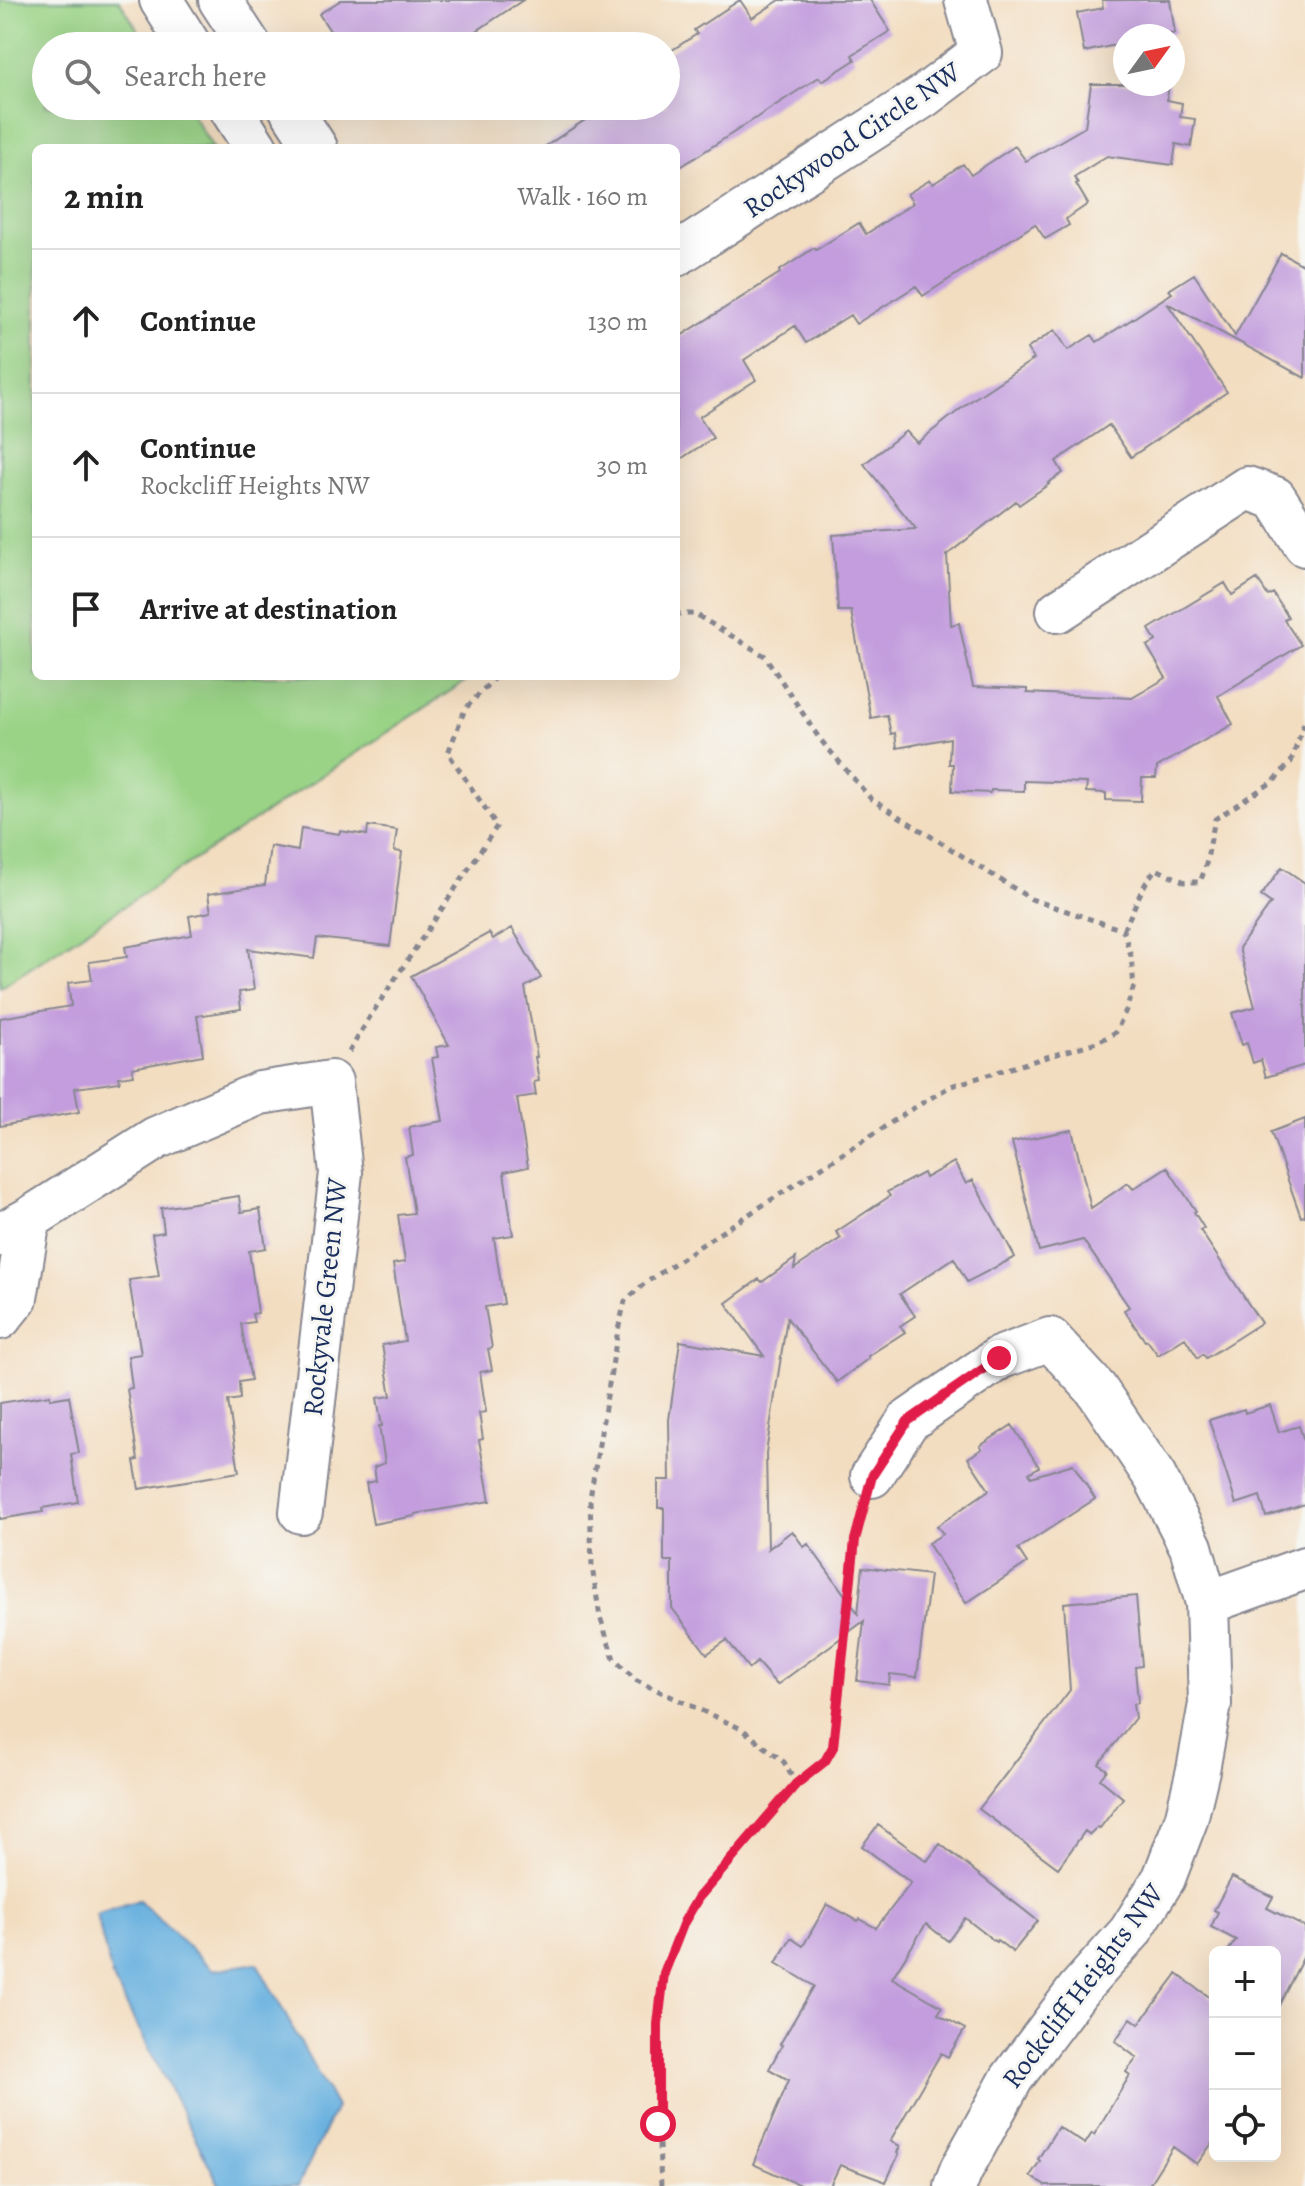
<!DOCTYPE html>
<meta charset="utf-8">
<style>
:root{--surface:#fff;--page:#f2f2f2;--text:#222;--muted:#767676;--line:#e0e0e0}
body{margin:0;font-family:Alegreya,serif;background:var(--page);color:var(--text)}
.controls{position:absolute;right:24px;bottom:24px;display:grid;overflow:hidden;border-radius:12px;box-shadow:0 8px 32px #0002}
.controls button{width:72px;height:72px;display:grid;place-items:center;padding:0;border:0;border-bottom:2px solid var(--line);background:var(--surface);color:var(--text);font:40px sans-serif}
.compass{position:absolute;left:1113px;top:24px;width:72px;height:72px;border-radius:50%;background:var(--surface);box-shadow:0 8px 32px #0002;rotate:57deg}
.stop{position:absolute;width:24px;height:24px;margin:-18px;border:6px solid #e11d48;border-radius:50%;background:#fff}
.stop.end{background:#e11d48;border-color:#fff;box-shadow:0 2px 8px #0008}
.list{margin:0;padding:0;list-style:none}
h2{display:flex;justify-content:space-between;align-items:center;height:104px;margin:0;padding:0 32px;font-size:34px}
h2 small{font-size:26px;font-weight:400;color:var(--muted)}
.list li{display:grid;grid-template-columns:52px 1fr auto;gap:24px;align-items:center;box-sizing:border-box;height:144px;padding:0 32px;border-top:2px solid var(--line)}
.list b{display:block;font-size:30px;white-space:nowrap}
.list p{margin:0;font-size:26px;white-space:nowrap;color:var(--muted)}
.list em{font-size:26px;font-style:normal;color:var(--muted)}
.icon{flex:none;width:44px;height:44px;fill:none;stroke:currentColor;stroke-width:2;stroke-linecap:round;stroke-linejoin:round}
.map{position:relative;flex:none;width:1305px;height:2186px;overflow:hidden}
.search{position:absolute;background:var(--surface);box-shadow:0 8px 32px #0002;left:32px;top:32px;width:648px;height:88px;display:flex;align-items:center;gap:20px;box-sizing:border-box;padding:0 28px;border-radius:44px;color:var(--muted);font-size:30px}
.panel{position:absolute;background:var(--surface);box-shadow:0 8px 32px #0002;left:32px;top:144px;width:648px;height:536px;border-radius:12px}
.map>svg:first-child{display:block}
.green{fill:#9ad386;stroke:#5a8172;stroke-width:2}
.water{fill:#67b0df;stroke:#41709e;stroke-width:2}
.building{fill:#c39ddd}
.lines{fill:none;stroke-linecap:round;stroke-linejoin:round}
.minor-casing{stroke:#87868f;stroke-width:46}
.path{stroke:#87868f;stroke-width:5;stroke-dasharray:6 6;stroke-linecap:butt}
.minor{stroke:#fff;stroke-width:42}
.route{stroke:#e11d48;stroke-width:10}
.labels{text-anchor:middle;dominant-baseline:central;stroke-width:6;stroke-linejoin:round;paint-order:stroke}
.street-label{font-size:28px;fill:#1b2f5e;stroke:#f6f6f2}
</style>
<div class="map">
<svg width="1305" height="2186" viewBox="0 0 1305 2186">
<rect width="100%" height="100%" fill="#f6f6f2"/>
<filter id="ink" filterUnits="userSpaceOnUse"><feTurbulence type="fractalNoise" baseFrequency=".0125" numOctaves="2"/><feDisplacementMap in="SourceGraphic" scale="16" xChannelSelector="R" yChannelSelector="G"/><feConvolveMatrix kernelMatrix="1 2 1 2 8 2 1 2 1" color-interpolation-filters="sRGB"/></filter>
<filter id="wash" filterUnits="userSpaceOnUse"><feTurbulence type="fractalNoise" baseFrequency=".006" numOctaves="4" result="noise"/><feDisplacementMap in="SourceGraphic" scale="32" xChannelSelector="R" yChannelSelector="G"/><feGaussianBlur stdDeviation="1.8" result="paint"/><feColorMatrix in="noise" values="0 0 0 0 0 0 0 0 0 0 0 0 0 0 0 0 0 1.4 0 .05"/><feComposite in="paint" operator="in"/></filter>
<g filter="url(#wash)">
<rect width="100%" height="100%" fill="#f3ddc0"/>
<path class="green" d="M0 0H119L148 46H46V106H187L213 148H36V676H473L0 988Z"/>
<path class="water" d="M139 1900 213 1970 257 1963 336 2107 298 2186H220L112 1977 96 1914Z"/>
<g id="blocks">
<path class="building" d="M341 0H523L454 46H340L319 14Z
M740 0 752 18 780 0H870L890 31 852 55 855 60 822 81 819 77 676 170V148H543L606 106H666V54L697 34 694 30Z
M1102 0H1170L1175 33 1163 36H1125V43L1084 52 1077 13 1103 8Z
M1091 84H1169L1167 100 1182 103 1180 117 1195 119 1191 147 1176 144 1173 165 1107 156 1074 177 1078 183 1076 184 1088 204 1066 219 1069 225 1045 239 1035 224 923 296 916 286 856 324 850 315 806 343 795 326 744 360 756 380 699 417 713 438 676 462V339L780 273 779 271 814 248 816 250 859 223 866 234 913 203 907 194 930 180 933 184 963 164 971 175 1015 146 1026 161 1085 127Z
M1281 253 1305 266V378L1167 303 1227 392 1131 457 1109 425 1056 461 1063 473 1048 483 1049 484 1019 505 1016 501 947 555 951 625 959 623 973 687 1027 689V693L1132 698 1166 678 1147 646 1156 641 1149 629 1225 583 1232 595 1257 579 1268 596 1273 593 1288 617 1284 620 1301 645 1218 696 1233 724 1157 767 1156 778H1142L1141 801 1106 800V793L1086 792 1087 783 1024 781V791L991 790 990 793 952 791 953 764H949L950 738 897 748 895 733 891 734 887 715 871 718 851 611H838L833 535 916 529 864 464 906 431 917 443 972 400 1034 359 1027 349 1055 330 1068 350 1092 335 1097 342 1172 293 1169 290 1194 274 1235 336Z
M368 826 397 830 394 851 402 852 390 946 317 938 314 958 248 949 254 990 239 992 241 1009 197 1016 203 1055 132 1068 134 1075 119 1077 120 1082 75 1088 79 1112 0 1126V1018L71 1006 68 983 92 980 89 962 127 957 125 947 192 935 189 916 211 912 208 894 265 885 270 846 298 851 301 828 339 834 340 831 367 835Z
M1282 867 1305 883V1065L1266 1077 1261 1060 1253 1063 1247 1043 1242 1045 1232 1013 1255 1007 1239 948 1271 903 1261 896Z
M512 928 541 978 525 987 537 1057H535L539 1081 534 1082 536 1095 517 1098 528 1167 504 1172 513 1235 494 1238 504 1304 485 1307 492 1348 488 1349 492 1370 480 1372 486 1412 479 1413 483 1439 479 1440 490 1501 415 1514V1516L373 1524 366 1483 376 1481 374 1467 385 1463 379 1426H382L377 1398 391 1396 382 1345 405 1341 393 1264 405 1262 398 1215 414 1213 405 1157 413 1155 409 1127 443 1121 432 1058 438 1057 436 1047 449 1045 411 976 489 933 493 939Z
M1305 1119V1216L1301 1217 1271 1132Z
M1072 1130 1091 1208 1128 1183 1133 1189 1167 1167 1196 1211 1194 1212 1204 1228 1200 1230 1261 1323 1206 1358 1203 1354 1198 1358 1185 1338 1158 1355 1147 1340 1145 1341 1124 1310 1129 1307 1083 1240 1039 1251 1012 1142Z
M954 1162 966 1184 973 1180 1015 1257 967 1282 954 1258 900 1294 915 1316 900 1326 905 1332 868 1356 869 1358 837 1382 787 1318 766 1453 768 1549 792 1531 804 1547 808 1544 858 1613 863 1567 930 1575 917 1677 890 1674 889 1685 857 1681 864 1621 777 1685 757 1662 749 1669 727 1640 707 1654 672 1608V1561H664V1508H658V1480H670L669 1420 680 1341 764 1356 726 1303 759 1279 762 1282 796 1258 794 1269 841 1238 836 1232 890 1196 887 1192 923 1173 925 1178Z
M239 1196 241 1212 260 1209 266 1248 249 1251 258 1313 252 1314 254 1322 241 1324 251 1380 239 1382 240 1399 228 1401 239 1472 139 1489 134 1461 138 1460 127 1389 132 1388 128 1356 141 1354 129 1280 159 1276 152 1234 164 1232 161 1208Z
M50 1395V1399L69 1396 79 1453 71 1454 78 1502 42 1508 43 1512 0 1519V1403Z
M1270 1405 1279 1432 1299 1426 1305 1444V1504L1266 1517 1260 1496 1236 1504 1209 1420 1244 1409 1245 1413Z
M1012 1425 1039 1467 1029 1473 1031 1477 1073 1464 1095 1499 1018 1549 1027 1563 966 1603 928 1543 943 1534 937 1526 989 1490 968 1458 982 1449 980 1446Z
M1136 1596 1142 1666 1135 1667 1138 1703 1133 1704 1135 1718 1099 1764 1107 1770 1100 1779 1123 1798 1100 1828 1098 1827 1090 1835 1085 1831 1058 1868 979 1809 1070 1690 1064 1603Z
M878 1825 927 1861 940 1844 1038 1921 1013 1952 997 1940 996 1942 965 1918 948 1941 926 1924 892 1978 942 2007 938 2014 965 2029 948 2057 941 2053 890 2141 900 2146 897 2153 899 2154 886 2182 840 2165 830 2186H802L753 2164 789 2080 769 2069 782 2045 780 2044 814 1986 776 1963 791 1938 803 1946 827 1904 858 1921 860 1919 876 1928 911 1883 862 1846Z
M1232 1877 1273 1897 1267 1908 1305 1927V1954L1275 2013V1952H1227L1236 1940 1211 1927 1218 1912 1214 1910Z
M1177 1974 1215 2001V2139L1197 2164 1173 2147 1148 2186H1045L1030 2176 1040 2161 1038 2159 1058 2127 1085 2144 1092 2133 1094 2135 1130 2075 1126 2072 1137 2058 1115 2041 1131 2018 1139 2024Z"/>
</g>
</g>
<g filter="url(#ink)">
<use href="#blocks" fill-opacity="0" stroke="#87868f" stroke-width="2"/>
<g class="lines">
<defs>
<path id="minor" d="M161 0 190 46
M220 0 250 46
M229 106 256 148
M289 106 316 148
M676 255 924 96 981 53 966 0
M1058 611 1247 488 1275 498 1305 545
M29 1219 156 1138 260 1093 331 1082 341 1173 301 1512
M0 1235 29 1219 16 1298 0 1318
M872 1476 908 1421 999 1358 1050 1339 1096 1389 1155 1477 1191 1547 1207 1603 1210 1704 1198 1770 1186 1820 1164 1878 1130 1932 1078 1990 1012 2078 961 2170 955 2186
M1207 1603 1305 1568"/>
</defs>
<use href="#minor" class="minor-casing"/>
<path class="path" d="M1123 930C1135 909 1140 887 1156 869L1185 882H1200L1205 869 1215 819 1274 781 1291 762 1305 720
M349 1052 371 1015 497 826 448 753 465 709 496 676
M796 1784 825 1761 833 1747 855 1540 863 1511
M661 2186 658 2124V2024L664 1973 684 1922 698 1898 796 1784 784 1762 742 1729 635 1680 614 1659 600 1617 592 1567 590 1498 618 1330 625 1301 644 1284 706 1242 912 1109 951 1086 1100 1041 1116 1032 1126 1010 1134 986 1131 956 1123 930 1031 899 871 799 819 738 765 656 695 614H676"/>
<use href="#minor" class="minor"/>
</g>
</g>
<g class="lines" filter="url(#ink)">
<path class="route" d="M658 2124V2024L664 1973 684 1922 698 1898 796 1784 825 1761 833 1747 855 1540 872 1476 908 1421 999 1358"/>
</g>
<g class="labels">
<g class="street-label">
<text transform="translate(852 140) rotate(-34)">Rockywood Circle NW</text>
<text transform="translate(325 1297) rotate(-84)">Rockyvale Green NW</text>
<text transform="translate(1083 1986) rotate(-53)">Rockcliff Heights NW</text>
</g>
</g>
</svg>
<div class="controls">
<button>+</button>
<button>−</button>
<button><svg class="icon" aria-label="locate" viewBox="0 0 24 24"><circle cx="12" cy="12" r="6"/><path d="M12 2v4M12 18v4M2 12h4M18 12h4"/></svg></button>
</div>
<svg class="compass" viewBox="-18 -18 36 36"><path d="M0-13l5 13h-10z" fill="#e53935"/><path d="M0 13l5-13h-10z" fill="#767676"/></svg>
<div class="stop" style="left:658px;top:2124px"></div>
<div class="stop end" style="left:999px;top:1358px"></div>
<div class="search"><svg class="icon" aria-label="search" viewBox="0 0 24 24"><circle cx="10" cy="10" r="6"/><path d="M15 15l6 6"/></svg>Search here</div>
<section class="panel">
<h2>2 min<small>Walk · 160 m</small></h2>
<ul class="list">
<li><svg class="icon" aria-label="ahead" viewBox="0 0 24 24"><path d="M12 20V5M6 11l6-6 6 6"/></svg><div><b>Continue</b></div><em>130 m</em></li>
<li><svg class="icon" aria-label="ahead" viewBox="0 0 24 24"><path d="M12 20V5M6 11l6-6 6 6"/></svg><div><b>Continue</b><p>Rockcliff Heights NW</p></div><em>30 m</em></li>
<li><svg class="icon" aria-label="arrive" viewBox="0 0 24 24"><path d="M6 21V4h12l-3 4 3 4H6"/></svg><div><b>Arrive at destination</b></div></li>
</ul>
</section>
</div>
